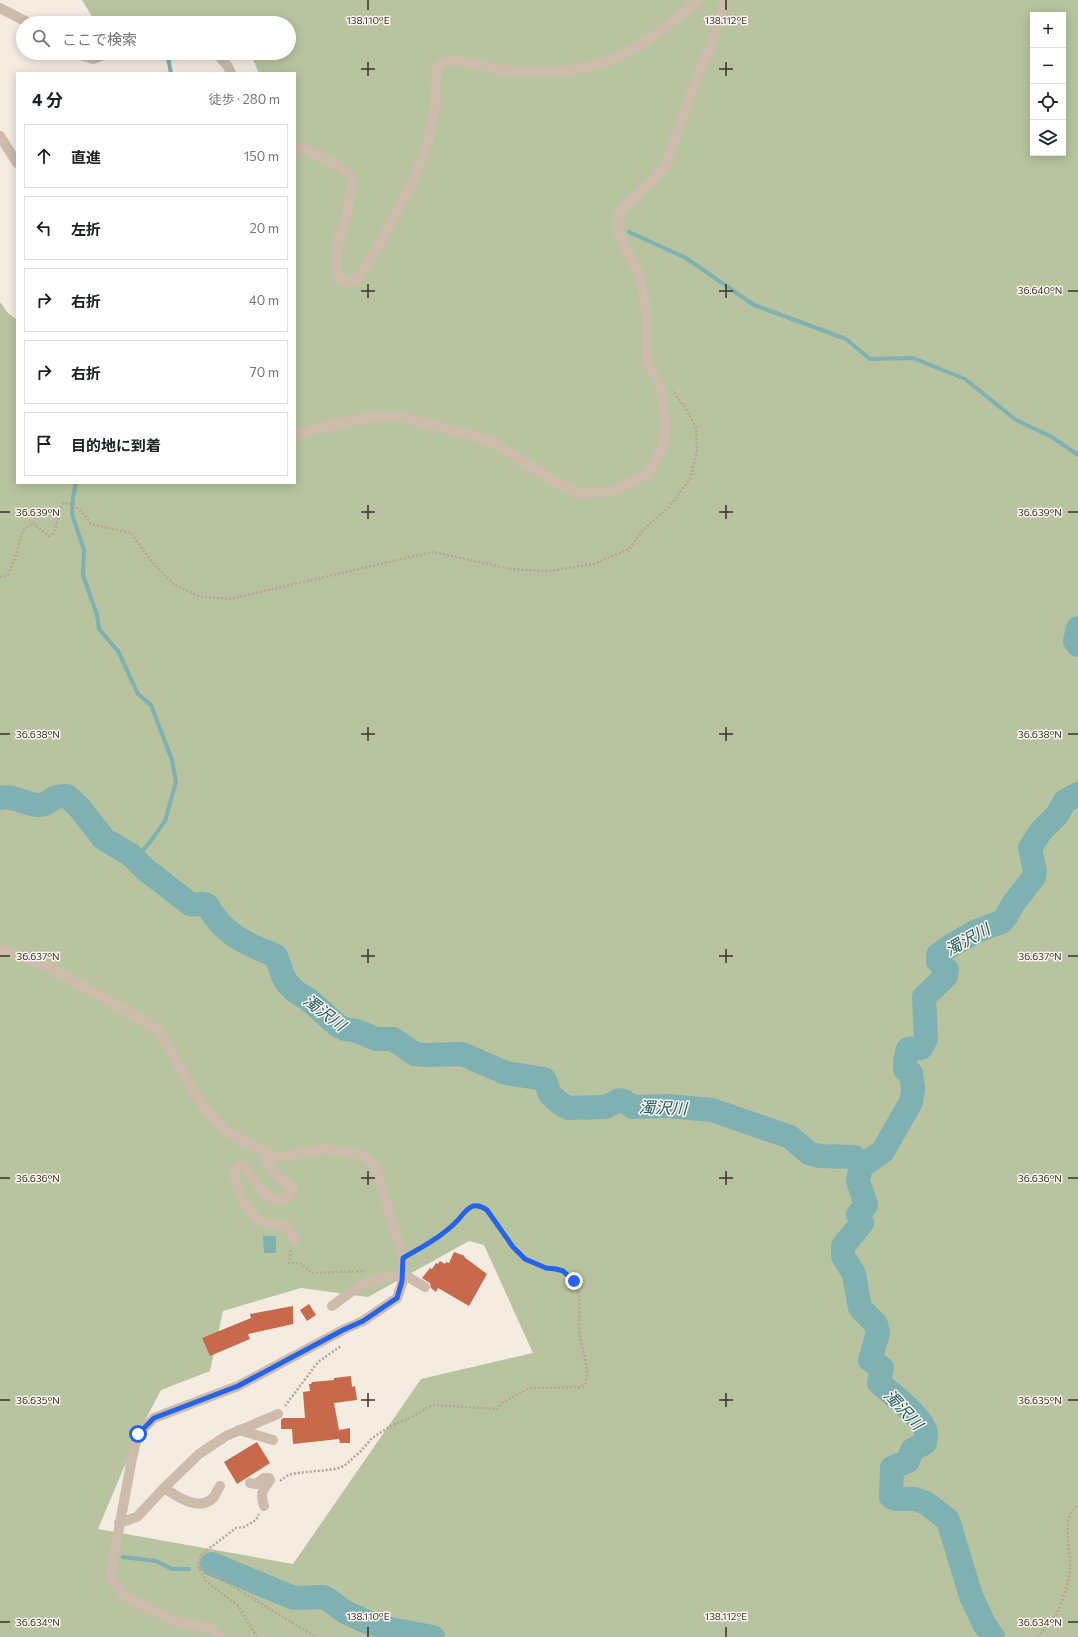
<!DOCTYPE html>
<html lang="ja">
<meta charset="utf-8">
<style>
:root{--surface:#fff;--page:#f6f6f6;--text:#202124;--muted:#757577;--line:#e0e0e0}
body{margin:0;font-family:Commissioner,"Noto Sans JP",sans-serif;background:var(--page);color:var(--text)}
.controls{position:absolute;right:12px;top:12px;display:grid;overflow:hidden;border-radius:0px;box-shadow:0 2px 10px #0003}
.controls button{width:36px;height:36px;display:grid;place-items:center;padding:0;border:0;border-bottom:1px solid var(--line);background:var(--surface);color:var(--text);font:20px sans-serif}
.stop{position:absolute;width:12px;height:12px;margin:-9px;border:3px solid #2563eb;border-radius:50%;background:#fff}
.stop.end{background:#2563eb;border-color:#fff;box-shadow:0 1px 4px #0008}
.list{margin:0;padding:0;list-style:none}
h2{display:flex;justify-content:space-between;align-items:center;height:52px;margin:0;padding:0 16px;font-size:17px}
h2 small{font-size:13px;font-weight:400;color:var(--muted)}
.list li{display:grid;grid-template-columns:26px 1fr auto;gap:12px;align-items:center;box-sizing:border-box;height:64px;margin:0 8px 8px;padding:0 8px;border:1px solid var(--line);border-radius:0px}
.list b{display:block;font-size:15px;white-space:nowrap}
.list em{font-size:13px;font-style:normal;color:var(--muted)}
.icon{flex:none;width:22px;height:22px;fill:none;stroke:currentColor;stroke-width:2;stroke-linecap:round;stroke-linejoin:round}
.map{position:relative;flex:none;width:1078px;height:1637px;overflow:hidden}
.search{position:absolute;background:var(--surface);box-shadow:0 2px 10px #0003;left:16px;top:16px;width:280px;height:44px;display:flex;align-items:center;gap:10px;box-sizing:border-box;padding:0 14px;border-radius:22px;color:var(--muted);font-size:15px}
.panel{position:absolute;background:var(--surface);box-shadow:0 2px 10px #0003;left:16px;top:72px;width:280px;height:412px;border-radius:0px}
.map>svg:first-child{display:block}
.green{fill:#b8c4a0;fill-rule:evenodd}
.water{fill:#7fb0b2}
.lines{fill:none;stroke-linecap:round;stroke-linejoin:round}
.stream{stroke:#7fb0b2;stroke-width:4}
.river{stroke:#7fb0b2;stroke-width:24}
.building{fill:#c8694b}
.path{stroke:#b9a596;stroke-width:2.5;stroke-dasharray:2 2;stroke-linecap:butt}
.minor{stroke:#cdbbac;stroke-width:10}
.route{stroke:#2563eb;stroke-width:5}
.ticks{fill:none;stroke:#3b302b;stroke-width:1.5}
.labels{text-anchor:middle;dominant-baseline:central;stroke-width:3;stroke-linejoin:round;paint-order:stroke}
.water-label{font-size:16px;font-style:italic;fill:#1f5a5e;stroke:#fbf5ee}
.ticks-label{font-size:10px;text-anchor:middle;fill:#3b302b;stroke:#fbf5ee;stroke-width:3;stroke-linejoin:round;paint-order:stroke}
</style>
<div class="map">
<svg width="1078" height="1637" viewBox="0 0 1078 1637">
<rect width="100%" height="100%" fill="#f4ebe1"/>
<path class="green" d="M82 0H1078V1637H0V302L8 313 17 320V483H295V73H259L250 53H289V23H220L203 16 164 23H96ZM1033 15H1063V153H1033ZM469 1241 484 1245 533 1353 421 1379 293 1564 98 1529 138 1434 161 1390 210 1371 223 1311 301 1288 368 1297Z"/>
<path class="water" d="M263 1236H276V1253H264Z"/>
<g class="lines">
<path class="stream" d="M167 53 171 73
M629 232 686 258 754 305 846 339 870 359 913 358 965 379 1016 420 1052 437 1078 455
M76 483 73 498 72 514 84 550 83 575 97 615 99 629 118 651 138 694 151 705 172 760 176 782 165 821 150 842 135 859
M123 1557 156 1561 172 1569H189
M209 1565 212 1564"/>
<path class="river" d="M1078 628 1075 641 1078 645
M0 798C14 794 26 806 40 805 52 804 50 795 67 796L78 806 104 839 131 855 145 869 190 904C196 906 202 902 207 905 225 936 245 943 276 956L283 976 287 983 296 992 308 999 337 1025 345 1029 357 1031 376 1039H393L415 1054 427 1055 462 1054 506 1073 544 1079C547 1084 548 1090 550 1094 554 1099 563 1106 569 1108L606 1107 619 1100 624 1101 633 1107 667 1106 712 1110 790 1137 809 1153 819 1156 854 1157 861 1167 858 1181 866 1205 858 1215 862 1223 843 1246V1256L854 1274 860 1308 876 1324 878 1333 870 1360 882 1368 879 1383C891 1393 925 1419 926 1434 926 1437 925 1440 925 1443L912 1450 908 1461 892 1468 891 1497 897 1499H915L926 1503 948 1520 971 1596 984 1624 993 1637
M861 1167 883 1151 911 1102 913 1090 911 1073 905 1069V1061L908 1049 921 1048 926 1039 924 997 946 976 947 970 938 961V955L952 945 977 931 1001 922 1006 917 1013 904 1034 877 1035 871 1030 848 1041 831 1057 815 1065 801 1078 794
M212 1564 294 1598 323 1597 329 1600 345 1612 365 1621 389 1629 433 1637"/>
</g>
<path class="building" d="M454 1252 465 1256 464 1257 487 1274 469 1306 438 1288 436 1292 431 1288 430 1283 422 1278 430 1268 432 1269 436 1263 438 1264 440 1261 445 1264 446 1262 449 1263Z
M309 1304 316 1315 307 1321 300 1310Z
M293 1306V1324L248 1334 250 1339 210 1356 202 1338 251 1318 250 1314Z
M351 1376 352 1387 355 1386 357 1400 334 1403 339 1430 350 1428V1443H340L339 1439 293 1444 292 1429H281V1420L283 1418H305L303 1392 310 1391 309 1384H311L312 1382 334 1380V1378Z
M257 1442 270 1463 237 1484 224 1462Z"/>
<g class="lines">
<path class="path" d="M0 577 8 575 16 555 23 530 33 523 49 536 54 533 63 503C77 504 84 514 91 524L131 533 152 562 173 584 201 597 230 599 432 552 452 556 510 569 548 571 594 564 629 549 643 530 669 507 690 479 697 451 696 428 686 409 674 392 672 391
M291 1250 289 1263H300L312 1273 365 1271
M285 1406 318 1362 341 1346
M280 1481 288 1475 297 1473 336 1469 344 1466 360 1452 372 1438 389 1427 412 1417 432 1405 497 1409 502 1403 529 1388 579 1387 585 1385C590 1369 583 1353 580 1337 577 1320 583 1301 576 1286 567 1264 541 1271 525 1259 509 1247 499 1226 487 1211L482 1206H474L468 1209 455 1224 412 1253
M199 1568 208 1571 316 1637
M257 1637 238 1606 206 1581 199 1568V1563L202 1554 236 1528 244 1527 256 1520 259 1514
M1038 1637C1044 1629 1052 1621 1057 1613 1063 1601 1069 1582 1070 1569 1071 1550 1060 1516 1078 1505"/>
<path class="minor" d="M0 8 29 23
M75 53 93 59 109 53
M216 53 227 65 231 73
M0 136 17 163
M295 145 337 165 350 176 352 184 347 212 338 243 336 271 341 280 347 283 355 281 367 266 413 182 428 142 434 112 437 67C455 53 482 68 502 70 524 72 550 73 572 70 625 62 659 34 699 0
M295 434 371 417 398 416 471 435 496 444 555 482 581 494 614 491 647 474 663 447 666 425 661 388 647 362V315L639 273 618 233V214L660 173 666 164 700 69 711 46 725 0
M0 950 47 966 158 1029 203 1107 227 1132 274 1157 293 1155 325 1149 365 1156 374 1165 379 1178 403 1258V1281L397 1298 363 1321 343 1330 238 1386 154 1418 138 1434 132 1458 110 1577 125 1596 171 1620 210 1628 220 1637
M265 1152C265 1161 272 1172 279 1178 284 1181 289 1183 293 1188 292 1193 290 1196 286 1198 270 1208 253 1178 244 1167L240 1165 234 1170C235 1187 247 1217 265 1223 271 1225 280 1225 287 1226L295 1240
M332 1306 359 1286 378 1279 403 1274 425 1287
M239 1430 273 1440
M250 1483 256 1484 264 1478H269L270 1480C262 1491 260 1493 264 1506
M164 1488C177 1496 199 1513 214 1497 216 1494 218 1489 220 1486
M119 1523 137 1517 165 1487 199 1454 226 1436 278 1414"/>
</g>
<g class="lines">
<path class="route" d="M138 1434 154 1418 238 1386 343 1330 363 1321 397 1298 402 1281 403 1258C421 1248 441 1237 455 1223 461 1218 465 1209 473 1206 479 1205 483 1207 487 1210L513 1247 525 1259 546 1268 556 1269 563 1271 574 1281"/>
</g>
<path class="ticks" d="M368 0V10M726 0V10M368 62V76M726 62V76M361 69H375M719 69H733M368 284V298M726 284V298M361 291H375M719 291H733M1068 291H1078M368 505V519M726 505V519M0 512H10M361 512H375M719 512H733M1068 512H1078M368 727V741M726 727V741M0 734H10M361 734H375M719 734H733M1068 734H1078M368 949V963M726 949V963M0 956H10M361 956H375M719 956H733M1068 956H1078M368 1171V1185M726 1171V1185M0 1178H10M361 1178H375M719 1178H733M1068 1178H1078M368 1393V1407M726 1393V1407M0 1400H10M361 1400H375M719 1400H733M1068 1400H1078M0 1622H10M1068 1622H1078M368 1627V1637M726 1627V1637"/>
<g class="labels">
<g class="water-label">
<text transform="translate(967 939) rotate(-29)">濁沢川</text>
<text transform="translate(325 1012) rotate(37)">濁沢川</text>
<text transform="translate(663 1107) rotate(2)">濁沢川</text>
<text transform="translate(904 1409) rotate(47)">濁沢川</text>
</g>
</g>
<g class="ticks-label">
<text x="368" y="24">138.110°E</text>
<text x="726" y="24">138.112°E</text>
<text x="1040" y="294">36.640°N</text>
<text x="38" y="516">36.639°N</text>
<text x="1040" y="516">36.639°N</text>
<text x="38" y="738">36.638°N</text>
<text x="1040" y="738">36.638°N</text>
<text x="38" y="960">36.637°N</text>
<text x="1040" y="960">36.637°N</text>
<text x="38" y="1182">36.636°N</text>
<text x="1040" y="1182">36.636°N</text>
<text x="38" y="1404">36.635°N</text>
<text x="1040" y="1404">36.635°N</text>
<text x="368" y="1620">138.110°E</text>
<text x="726" y="1620">138.112°E</text>
<text x="38" y="1626">36.634°N</text>
<text x="1040" y="1626">36.634°N</text>
</g>
</svg>
<div class="controls">
<button>+</button>
<button>−</button>
<button><svg class="icon" aria-label="locate" viewBox="0 0 24 24"><circle cx="12" cy="12" r="6"/><path d="M12 2v4M12 18v4M2 12h4M18 12h4"/></svg></button>
<button><svg class="icon" aria-label="layers" viewBox="0 0 24 24"><path d="M12 4l9 5-9 5-9-5zM3 14l9 5 9-5"/></svg></button>
</div>
<div class="stop" style="left:138px;top:1434px"></div>
<div class="stop end" style="left:574px;top:1281px"></div>
<div class="search"><svg class="icon" aria-label="search" viewBox="0 0 24 24"><circle cx="10" cy="10" r="6"/><path d="M15 15l6 6"/></svg>ここで検索</div>
<section class="panel">
<h2>4 分<small>徒歩 · 280 m</small></h2>
<ul class="list">
<li><svg class="icon" aria-label="ahead" viewBox="0 0 24 24"><path d="M12 20V5M6 11l6-6 6 6"/></svg><div><b>直進</b></div><em>150 m</em></li>
<li><svg class="icon" aria-label="left" viewBox="0 0 24 24"><path d="M17 20v-9H6M10 6l-5 5 5 5"/></svg><div><b>左折</b></div><em>20 m</em></li>
<li><svg class="icon" aria-label="right" viewBox="0 0 24 24"><path d="M7 20v-9h11M14 6l5 5-5 5"/></svg><div><b>右折</b></div><em>40 m</em></li>
<li><svg class="icon" aria-label="right" viewBox="0 0 24 24"><path d="M7 20v-9h11M14 6l5 5-5 5"/></svg><div><b>右折</b></div><em>70 m</em></li>
<li><svg class="icon" aria-label="arrive" viewBox="0 0 24 24"><path d="M6 21V4h12l-3 4 3 4H6"/></svg><div><b>目的地に到着</b></div></li>
</ul>
</section>
</div>
